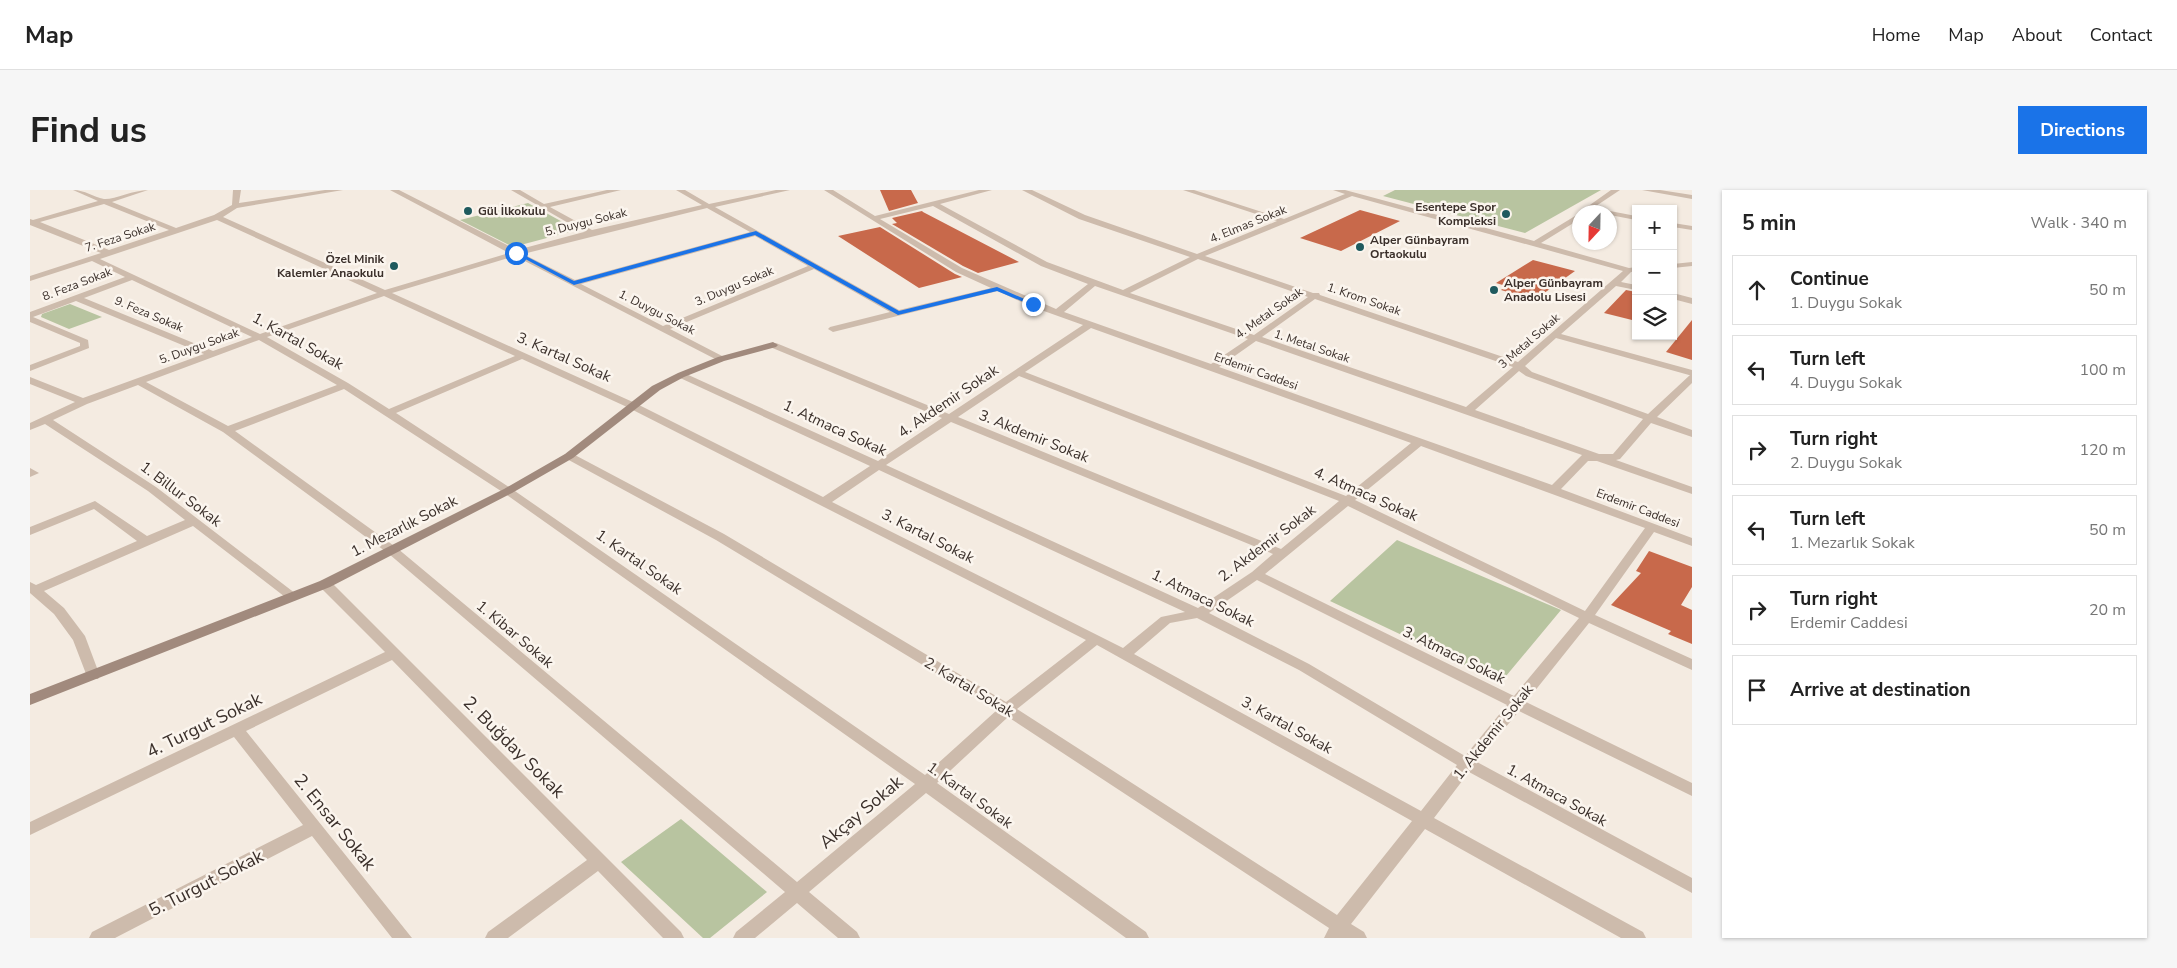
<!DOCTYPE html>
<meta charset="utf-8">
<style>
:root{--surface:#fff;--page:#f6f6f6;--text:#222;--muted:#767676;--line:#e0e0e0;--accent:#1a73e8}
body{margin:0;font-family:"Nunito Sans",sans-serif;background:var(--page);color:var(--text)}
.controls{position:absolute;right:15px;top:15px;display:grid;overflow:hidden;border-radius:0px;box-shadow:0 1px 4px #0004}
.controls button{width:45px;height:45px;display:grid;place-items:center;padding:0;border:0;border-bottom:1px solid var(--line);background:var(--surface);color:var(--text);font:25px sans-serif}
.compass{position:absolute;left:1542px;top:15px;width:45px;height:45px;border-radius:50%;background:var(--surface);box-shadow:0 1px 4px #0004;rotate:202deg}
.stop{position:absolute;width:15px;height:15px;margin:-11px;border:4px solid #1a73e8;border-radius:50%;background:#fff}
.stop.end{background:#1a73e8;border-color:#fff;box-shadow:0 1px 5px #0008}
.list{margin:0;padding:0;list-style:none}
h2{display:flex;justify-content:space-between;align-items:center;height:65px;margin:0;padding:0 20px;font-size:21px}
h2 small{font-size:16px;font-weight:400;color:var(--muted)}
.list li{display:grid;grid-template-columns:32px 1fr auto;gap:15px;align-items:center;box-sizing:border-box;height:70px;margin:0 10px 10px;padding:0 10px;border:1px solid var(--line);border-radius:0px}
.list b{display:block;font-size:19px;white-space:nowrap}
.list p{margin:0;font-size:16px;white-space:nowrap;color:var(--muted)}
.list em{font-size:16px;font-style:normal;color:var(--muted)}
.icon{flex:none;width:28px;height:28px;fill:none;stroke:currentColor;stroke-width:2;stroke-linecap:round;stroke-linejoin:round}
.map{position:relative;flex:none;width:1662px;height:748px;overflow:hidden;border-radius:0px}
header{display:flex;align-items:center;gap:30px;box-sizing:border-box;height:70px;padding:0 25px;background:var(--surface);border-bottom:1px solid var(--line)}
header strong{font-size:24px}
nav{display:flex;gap:28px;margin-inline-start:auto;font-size:18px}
.intro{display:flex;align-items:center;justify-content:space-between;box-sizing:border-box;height:120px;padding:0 30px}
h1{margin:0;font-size:35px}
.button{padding:12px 22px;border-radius:0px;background:var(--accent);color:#fff;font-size:18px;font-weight:700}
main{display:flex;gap:30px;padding:0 30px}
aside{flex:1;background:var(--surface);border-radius:0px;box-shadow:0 1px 4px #0004}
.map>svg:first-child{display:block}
.green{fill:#b8c4a0}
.building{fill:#c8694b}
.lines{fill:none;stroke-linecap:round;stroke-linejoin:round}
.street{fill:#cdbbac;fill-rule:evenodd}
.secondary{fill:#a18a7d;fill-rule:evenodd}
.route{fill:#1a73e8}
.poi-dot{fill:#1f5a5e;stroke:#fbf5ee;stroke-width:2}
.labels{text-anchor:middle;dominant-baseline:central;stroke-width:5;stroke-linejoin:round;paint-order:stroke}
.far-poi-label{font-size:12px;font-weight:bold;fill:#3b302b;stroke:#fbf5ee;text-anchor:start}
.far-street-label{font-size:12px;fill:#3b302b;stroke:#fbf5ee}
.street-label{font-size:15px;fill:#3b302b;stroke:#fbf5ee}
.near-street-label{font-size:18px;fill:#3b302b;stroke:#fbf5ee}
</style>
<header>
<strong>Map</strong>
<nav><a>Home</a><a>Map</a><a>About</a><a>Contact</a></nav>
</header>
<div class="intro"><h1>Find us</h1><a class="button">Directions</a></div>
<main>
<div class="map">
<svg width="1662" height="748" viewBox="0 0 1662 748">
<rect width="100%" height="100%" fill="#f4ebe1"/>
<path class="green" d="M1365 0H1571L1495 43 1353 6Z
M498 13 547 40 483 57 430 30Z
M40 114 72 127 39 139 11 127 12 124Z
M1367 350 1531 420 1471 492 1300 411Z
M651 629 737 702 680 748H673L591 672Z"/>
<path class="building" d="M850 0H881L888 13 859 21Z
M1330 20 1370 31 1311 61 1270 48Z
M892 21 893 22 989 72 948 83 933 76 862 34 867 33 862 28Z
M850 37 925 84 932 87 889 98 808 46Z
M1503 70 1545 81 1510 106 1496 102 1491 106 1471 100 1476 96 1466 93Z
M1596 100 1606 102V131L1574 123Z
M1662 130V170L1636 162Z
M1619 361 1662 377V397L1651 415 1662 420V454L1638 444 1641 441 1581 415 1611 383 1606 381Z"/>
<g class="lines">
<path class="street" d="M43 0C55 0 63 7 74 9 83 10 104 0 118 0L82 12 146 38 184 25 202 15 203 0H211L209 13 295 0H313L207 18 193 27 355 100 479 63 360 0H369L487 60 554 42 481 0H490L514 14 577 0H591L520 17 562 40 672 15 646 0H655L679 14 746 0H760L685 17 869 120 961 98 926 82 794 0H803L845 26 949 0H962L910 14 1017 72 1093 100 1160 67 1049 29 992 0H1002L1055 25 1167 64 1247 31 1153 0H1164L1254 29 1315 4 1303 0H1315L1504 51 1550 23V29L1511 53 1599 78 1606 77V81L1601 82 1591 92 1606 95V100L1586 96 1531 144 1662 180V193L1627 227 1662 240V247L1621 233 1590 269 1586 270 1662 297V304L1567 271H1558L1531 299 1662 348V356L1624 342 1565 425 1662 469V480L1559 433 1496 512 1662 593V606L1489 521 1447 572 1662 688V703L1439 582 1404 628 1613 742 1616 748H1591L1395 639 1321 734 1334 742 1337 748H1294L1299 738 978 527 907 593 1116 742 1119 748H1096L896 603 779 702 827 742 830 748H808L767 713 725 748H703L706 742 755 702 359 364 193 242 108 195 57 214 23 230 126 297 270 407 264 411 259 410 163 336 14 401 34 418 55 446 70 486 68 489H58L43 450 24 424 0 403V392L6 395 107 351 64 319 0 345V337L65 311 117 346 155 330 118 301 15 234 0 240V233L45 212 0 194V187L53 208 174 164 46 111 3 127 58 150 59 158 0 181V175L50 156V153L0 132V122L95 87 62 71 0 91V86L71 63 0 35V29L3 30 68 11ZM1322 6 1593 81 1488 172 1290 105 1289 103H1283L1175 66ZM74 14 139 40 79 60 10 32ZM903 16 1011 76 1058 94 1026 119 932 78 850 29ZM677 18 720 42 545 90 493 64ZM187 30 347 103 230 144 70 69ZM725 46 778 76 633 136 551 94ZM485 66 691 172 696 169 694 167 640 139 784 79 860 122 800 137 798 139 803 142 968 101 1000 116 1053 135 919 224 746 153H740V157L912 228 848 271 654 183H648V187L840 276 793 307 605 213 362 103ZM1168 69 1278 107 1224 145 1100 103ZM102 90 222 147 183 161 54 108ZM1065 96 1218 149 1181 174 1034 122ZM354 106 485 166 359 219 318 193 237 147ZM1285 109 1483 177 1436 217 1232 147ZM1061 138 1381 253 1316 306 995 182ZM1526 148 1659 185H1660L1618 224 1502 182 1495 176ZM229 150 307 195 198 236 116 192ZM1226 151 1552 265 1522 295 1189 177ZM492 169 597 217 1056 450 976 512 694 344 543 264H535L534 266 535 268 686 350 967 520 895 585 482 299 366 223ZM1489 181 1496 186 1613 229 1583 264H1569L1445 220ZM989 186 1309 311 1251 359 928 227ZM314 199 474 303 885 594 767 692 367 358 205 241ZM921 232 1243 364 1222 382 1168 418 856 275ZM1391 256 1615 338 1555 421 1325 310ZM849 280 1155 422 1131 427 1093 458 802 312ZM1318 316 1549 428 1484 506 1235 384ZM1227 390 1477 515 1435 566 1279 474 1179 423ZM1167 428 1269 480 1427 575 1391 621 1104 464 1140 433ZM1067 455 1382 631 1307 725 987 519Z
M1581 0H1590L1557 22H1550Z
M1612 0H1630L1662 5V9Z
M1580 21 1606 26V30L1580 25V22H1577Z
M1643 33 1662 36V40L1643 37Z
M1662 72V76L1643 78V74Z
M1643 103 1662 108V114L1643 109Z
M0 278 9 283 0 287Z
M295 390 300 391 651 742 654 748H633L568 681 478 748H455L458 742 557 670 362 470 216 541 382 748H362L282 646 85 748H59L62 742 273 635 204 547 0 645V632L355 462 290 397 289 394 290 391Z"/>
<path class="secondary" d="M743 152 748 155 746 157 694 171 654 187 630 200 543 268 482 303 300 397 0 515V504L290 391 474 299 535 264 622 196 648 183 688 167Z"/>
</g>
<path class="route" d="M726 41 869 121 967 97 1006 114 1001 115 967 101 868 125 725 45 544 95 484 63 488 62 544 91Z"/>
<g class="poi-dot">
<circle cx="438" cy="21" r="5"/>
<circle cx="1476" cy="24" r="5"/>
<circle cx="1330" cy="57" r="5"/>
<circle cx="364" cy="76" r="5"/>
<circle cx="1464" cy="100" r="5"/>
</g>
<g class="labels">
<g class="far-poi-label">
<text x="1466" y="17" text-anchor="end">Esentepe Spor<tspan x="1466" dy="14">Kompleksi</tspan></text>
<text x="448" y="21">Gül İlkokulu</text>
<text x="1340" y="50">Alper Günbayram<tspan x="1340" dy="14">Ortaokulu</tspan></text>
<text x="354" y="69" text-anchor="end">Özel Minik<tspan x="354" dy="14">Kalemler Anaokulu</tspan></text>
<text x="1474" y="93">Alper Günbayram<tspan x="1474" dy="14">Anadolu Lisesi</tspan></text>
</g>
<g class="far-street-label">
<text transform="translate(556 32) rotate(-14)">5. Duygu Sokak</text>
<text transform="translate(1218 34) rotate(-22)">4. Elmas Sokak</text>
<text transform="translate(90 47) rotate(-18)">7. Feza Sokak</text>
<text transform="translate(47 94) rotate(-21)">8. Feza Sokak</text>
<text transform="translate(704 96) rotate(-23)">3. Duygu Sokak</text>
<text transform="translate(1334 109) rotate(19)">1. Krom Sokak</text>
<text transform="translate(627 122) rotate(27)">1. Duygu Sokak</text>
<text transform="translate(1239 123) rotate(-35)">4. Metal Sokak</text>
<text transform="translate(119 124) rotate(23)">9. Feza Sokak</text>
<text transform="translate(1499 151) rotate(-41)">3 Metal Sokak</text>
<text transform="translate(169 156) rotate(-20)">5. Duygu Sokak</text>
<text transform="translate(1282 156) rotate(19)">1. Metal Sokak</text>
<text transform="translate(1226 181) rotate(20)">Erdemir Caddesi</text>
<text transform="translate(1608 318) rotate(21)">Erdemir Caddesi</text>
</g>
<g class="street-label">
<text transform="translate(268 151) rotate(29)">1. Kartal Sokak</text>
<text transform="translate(534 167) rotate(24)">3. Kartal Sokak</text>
<text transform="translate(918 211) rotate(-34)">4. Akdemir Sokak</text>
<text transform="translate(805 238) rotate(25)">1. Atmaca Sokak</text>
<text transform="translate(1004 246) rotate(22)">3. Akdemir Sokak</text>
<text transform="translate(151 304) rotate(37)">1. Billur Sokak</text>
<text transform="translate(1336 304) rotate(24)">4. Atmaca Sokak</text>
<text transform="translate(374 336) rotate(-27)">1. Mezarlık Sokak</text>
<text transform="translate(898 346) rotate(27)">3. Kartal Sokak</text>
<text transform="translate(1237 353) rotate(-37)">2. Akdemir Sokak</text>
<text transform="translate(609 372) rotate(35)">1. Kartal Sokak</text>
<text transform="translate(1173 408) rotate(26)">1. Atmaca Sokak</text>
<text transform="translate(485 444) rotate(40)">1. Kibar Sokak</text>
<text transform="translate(1424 465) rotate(26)">3. Atmaca Sokak</text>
<text transform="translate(939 497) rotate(31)">2. Kartal Sokak</text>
<text transform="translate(1257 535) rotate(29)">3. Kartal Sokak</text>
<text transform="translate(1463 542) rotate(-51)">1. Akdemir Sokak</text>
<text transform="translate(940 605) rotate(36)">1. Kartal Sokak</text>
<text transform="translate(1527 605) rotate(29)">1. Atmaca Sokak</text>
</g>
<g class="near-street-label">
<text transform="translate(174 535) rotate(-26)">4. Turgut Sokak</text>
<text transform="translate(484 557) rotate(45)">2. Buğday Sokak</text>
<text transform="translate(831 622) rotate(-40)">Akçay Sokak</text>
<text transform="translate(305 632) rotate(51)">2. Ensar Sokak</text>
<text transform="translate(176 693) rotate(-27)">5. Turgut Sokak</text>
</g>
</g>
</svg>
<div class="controls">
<button>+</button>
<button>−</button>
<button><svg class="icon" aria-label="layers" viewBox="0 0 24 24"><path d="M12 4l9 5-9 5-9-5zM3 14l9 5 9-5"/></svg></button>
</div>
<svg class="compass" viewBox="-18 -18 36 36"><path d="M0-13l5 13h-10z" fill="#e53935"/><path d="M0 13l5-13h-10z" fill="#767676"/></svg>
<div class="stop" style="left:486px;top:63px"></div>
<div class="stop end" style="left:1003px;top:114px"></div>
</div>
<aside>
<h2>5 min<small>Walk · 340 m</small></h2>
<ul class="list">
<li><svg class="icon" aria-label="ahead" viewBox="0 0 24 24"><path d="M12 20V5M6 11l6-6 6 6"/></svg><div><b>Continue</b><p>1. Duygu Sokak</p></div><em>50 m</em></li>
<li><svg class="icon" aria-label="left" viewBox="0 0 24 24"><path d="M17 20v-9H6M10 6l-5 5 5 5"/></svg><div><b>Turn left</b><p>4. Duygu Sokak</p></div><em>100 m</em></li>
<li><svg class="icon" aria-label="right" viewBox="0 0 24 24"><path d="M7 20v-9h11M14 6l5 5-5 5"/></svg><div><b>Turn right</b><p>2. Duygu Sokak</p></div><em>120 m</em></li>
<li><svg class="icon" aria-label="left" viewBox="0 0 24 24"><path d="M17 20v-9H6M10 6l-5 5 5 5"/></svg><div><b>Turn left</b><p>1. Mezarlık Sokak</p></div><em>50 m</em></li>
<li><svg class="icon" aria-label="right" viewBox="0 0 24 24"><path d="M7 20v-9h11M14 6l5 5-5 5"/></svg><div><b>Turn right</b><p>Erdemir Caddesi</p></div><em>20 m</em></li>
<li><svg class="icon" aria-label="arrive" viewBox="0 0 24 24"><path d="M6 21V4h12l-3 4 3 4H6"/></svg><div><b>Arrive at destination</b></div></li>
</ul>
</aside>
</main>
